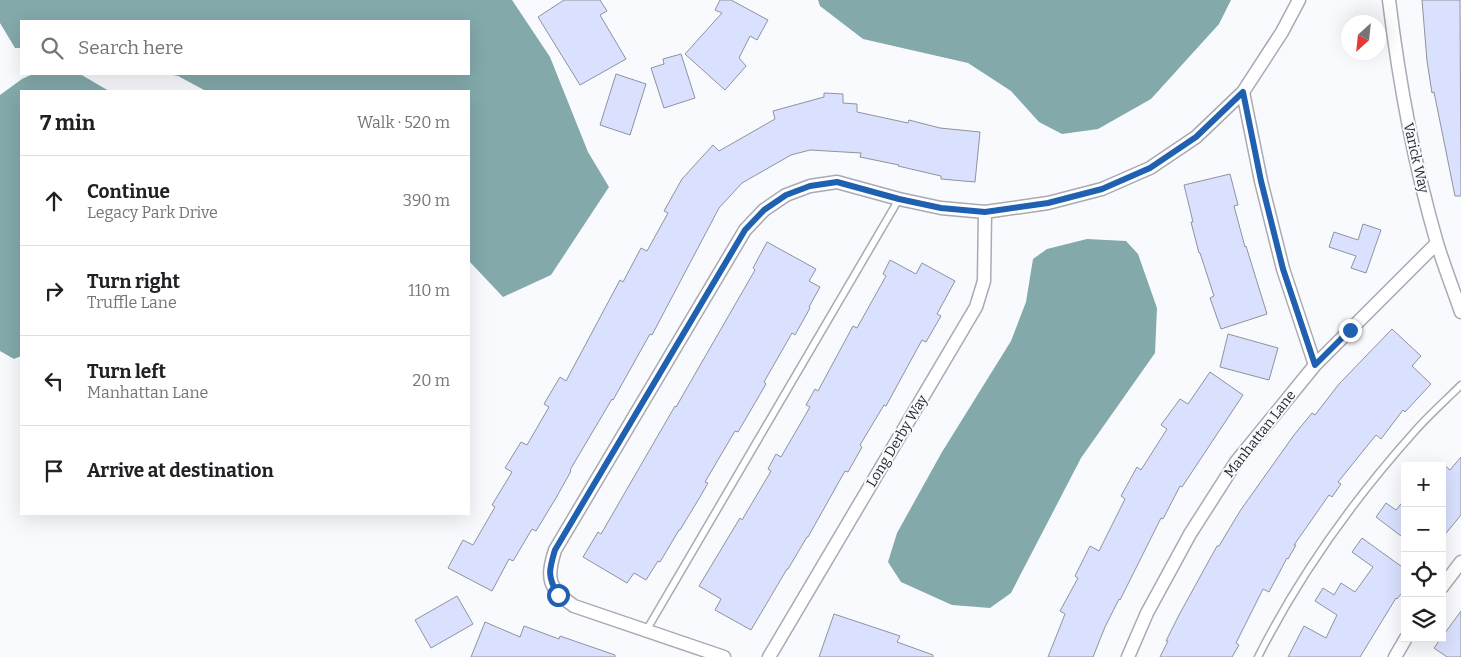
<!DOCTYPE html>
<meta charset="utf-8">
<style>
:root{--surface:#fff;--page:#f6f6f6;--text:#202124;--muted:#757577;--line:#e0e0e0}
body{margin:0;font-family:Bitter,serif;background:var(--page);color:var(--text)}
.controls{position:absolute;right:15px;bottom:15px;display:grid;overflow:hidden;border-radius:0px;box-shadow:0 5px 20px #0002}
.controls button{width:45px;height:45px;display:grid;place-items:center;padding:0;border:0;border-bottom:1px solid var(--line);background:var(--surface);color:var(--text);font:25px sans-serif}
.compass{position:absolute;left:1341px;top:15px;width:45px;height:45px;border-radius:50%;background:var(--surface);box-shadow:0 5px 20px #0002;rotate:207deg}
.stop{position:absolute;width:15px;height:15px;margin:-11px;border:4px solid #2060b1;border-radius:50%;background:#fff}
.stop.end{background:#2060b1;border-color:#fff;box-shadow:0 1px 5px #0008}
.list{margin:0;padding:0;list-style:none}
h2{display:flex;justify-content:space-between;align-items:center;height:65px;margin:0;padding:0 20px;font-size:21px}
h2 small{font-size:16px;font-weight:400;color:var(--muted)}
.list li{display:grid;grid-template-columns:32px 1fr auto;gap:15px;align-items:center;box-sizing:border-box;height:90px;padding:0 20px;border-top:1px solid var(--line)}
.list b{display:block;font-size:19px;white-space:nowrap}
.list p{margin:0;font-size:16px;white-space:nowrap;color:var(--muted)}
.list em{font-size:16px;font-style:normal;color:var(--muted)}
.icon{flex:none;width:28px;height:28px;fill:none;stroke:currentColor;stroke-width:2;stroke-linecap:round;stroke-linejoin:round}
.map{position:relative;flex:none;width:1461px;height:657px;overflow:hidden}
.search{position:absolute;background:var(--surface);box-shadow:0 5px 20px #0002;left:20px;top:20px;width:450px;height:55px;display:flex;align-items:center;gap:12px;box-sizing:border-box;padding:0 18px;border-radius:0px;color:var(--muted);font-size:19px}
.panel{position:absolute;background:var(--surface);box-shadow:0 5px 20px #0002;left:20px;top:90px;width:450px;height:425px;border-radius:0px}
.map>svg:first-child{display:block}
.water{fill:#83a9aa}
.building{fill:#d9e1fe;stroke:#90939c}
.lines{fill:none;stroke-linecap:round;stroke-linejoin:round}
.lane-casing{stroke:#a8aab4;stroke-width:9}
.street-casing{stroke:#a8aab4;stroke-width:15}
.lane{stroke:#fff;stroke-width:6}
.street{stroke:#fff;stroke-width:12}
.route{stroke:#2060b1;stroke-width:6}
.labels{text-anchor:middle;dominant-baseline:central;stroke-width:4;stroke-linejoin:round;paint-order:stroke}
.street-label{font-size:14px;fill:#26272b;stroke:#f9fafe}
</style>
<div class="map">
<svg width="1461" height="657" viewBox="0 0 1461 657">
<rect width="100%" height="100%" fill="#f9fafe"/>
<path class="water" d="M0 0H512L550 57 588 152 609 187 551 275 503 297 469 261V91H206L178 76 168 74H469V21H21V48H15L0 23Z
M818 0H1231L1219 24 1151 99 1098 129 1062 134 1039 122 1011 91 968 63 863 39 820 6Z
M33 74H80L109 91H21V356L14 359 0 351V95L22 79Z
M1087 239 1126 241 1138 254 1157 308 1155 353 1081 458 1011 593 990 608 952 605 901 582 888 562 897 533 942 452 1011 341 1026 302 1033 259 1047 249Z"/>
<path class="building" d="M564 0H600L607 11 600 15 626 59 580 85 538 17Z
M720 0H731L768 20 757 40 750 36 739 58 746 66 725 90 685 54 722 13 715 10Z
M1422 0H1460L1461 196H1455L1434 92 1432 93 1427 61Z
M681 54 695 98 664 108 651 68 664 64 663 59Z
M616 74 646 84 630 135 600 125Z
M824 93 843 94V103L857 104V112L908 123 909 120 940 128 980 132 975 182 941 179V176L898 166 899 165 860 157 861 153 810 150 791 155 742 183 719 208 652 335 650 334 613 400 612 399 570 470 571 471 556 498 536 531 532 529 513 561 509 559 492 591 448 568 463 540 473 545 495 507 492 505 512 472 505 468 521 442 527 445 549 407 544 404 560 377 566 381 620 280 623 282 641 248 647 251 668 213 664 211 682 179 713 145 719 151 775 119 773 111 824 97Z
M1230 174 1238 205 1234 206 1245 247 1246 246 1267 314 1221 329 1210 298 1214 296 1200 253H1199L1191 222H1193L1184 185Z
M1363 224 1381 230 1366 273 1351 268 1356 256 1329 247 1334 232 1358 240Z
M767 242 816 269 809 281 820 287 809 307 810 308 795 335 792 333 764 382 766 384 738 432 735 431 705 482 708 483 700 497 680 530H679L660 562 658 561 646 580 634 573 627 583 583 557 598 532 601 534 675 406 676 407 755 270 753 268Z
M890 260 916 274 922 263 955 281 937 314 941 316 926 342 922 340 886 406 884 405 860 445 862 447 848 472 845 471 808 537H807L788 569H787L751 630 715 610 721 599 699 586 740 518 742 520 771 471 768 469 776 454 781 457 810 407 806 405 815 389 818 391 853 326 857 328 886 276 883 274Z
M1392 329 1421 356 1412 366 1431 384 1405 412 1403 410 1381 439 1376 435 1338 482 1341 484 1332 497 1329 495 1294 545H1296L1288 559 1287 558 1269 592 1263 589 1236 643 1239 645 1232 657H1160L1168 641H1166L1179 615 1217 546H1219L1240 511 1294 435 1312 413 1315 415 1339 384Z
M1228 334 1278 348 1269 380 1220 367Z
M1210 372 1243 395 1182 487 1180 486 1163 519 1161 518 1120 600 1119 599 1105 627 1093 657H1048L1065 614 1060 611 1078 578 1075 576 1090 546 1099 551 1125 499 1121 496 1137 467 1141 470 1167 429 1161 425 1180 399 1188 404Z
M1461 457V515L1442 538V463L1450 470Z
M1405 499V539L1376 517 1386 503 1396 510Z
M1362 538 1405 569V589L1397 599 1396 598 1360 657H1288L1304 626 1326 638 1337 615 1315 601 1323 588 1334 595 1341 583 1355 592 1373 567 1352 552Z
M457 596 473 624 431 648 415 620Z
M1461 611V657H1447L1434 648Z
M834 614 900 636 897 642 933 655V657H819Z
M485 622 520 637 524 626 559 639 560 636 615 655V657H471Z"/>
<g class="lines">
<defs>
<path id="lane" d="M646 631 899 199
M1258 657C1299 576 1354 499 1415 431 1429 415 1446 400 1461 385"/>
<path id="street" d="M1389 0C1399 82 1414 164 1437 243 1444 266 1453 289 1461 312
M1243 92 1261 181 1283 269 1315 365
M1442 587 1461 562
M724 657 574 606C548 588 546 579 555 550L745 230 764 210 786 195 810 186 837 182 899 199 941 208 985 212 1048 203 1102 189 1150 168 1196 137 1243 92 1282 32 1299 0
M769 657 976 307 984 281 985 212
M1128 657 1147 613 1190 534 1236 462 1315 365 1437 243
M1395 657 1406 638"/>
</defs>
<use href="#lane" class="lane-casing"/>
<use href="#street" class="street-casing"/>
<use href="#lane" class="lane"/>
<use href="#street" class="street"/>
</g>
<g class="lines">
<path class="route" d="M558 595C547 576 549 570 555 550L745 230 764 210 786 195 810 186 837 182 899 199 941 208 985 212 1048 203 1102 189 1150 168 1196 137 1243 92 1261 181 1283 269 1315 365 1350 330"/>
</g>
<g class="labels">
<g class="street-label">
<text transform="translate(1416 158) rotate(77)">Varick Way</text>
<text transform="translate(1260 434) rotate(-52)">Manhattan Lane</text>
<text transform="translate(897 441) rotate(-59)">Long Derby Way</text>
</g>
</g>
</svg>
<div class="controls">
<button>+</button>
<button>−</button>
<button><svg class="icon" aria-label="locate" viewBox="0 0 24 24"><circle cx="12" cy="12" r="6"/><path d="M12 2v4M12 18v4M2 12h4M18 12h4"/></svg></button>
<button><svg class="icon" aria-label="layers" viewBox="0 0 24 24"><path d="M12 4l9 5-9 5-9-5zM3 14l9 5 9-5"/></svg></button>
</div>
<svg class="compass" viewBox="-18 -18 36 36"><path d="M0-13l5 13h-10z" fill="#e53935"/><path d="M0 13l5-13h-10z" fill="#757577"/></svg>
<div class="stop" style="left:558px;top:595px"></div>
<div class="stop end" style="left:1350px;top:330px"></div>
<div class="search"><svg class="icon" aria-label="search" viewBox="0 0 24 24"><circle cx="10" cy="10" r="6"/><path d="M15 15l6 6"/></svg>Search here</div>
<section class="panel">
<h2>7 min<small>Walk · 520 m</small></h2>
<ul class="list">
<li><svg class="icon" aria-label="ahead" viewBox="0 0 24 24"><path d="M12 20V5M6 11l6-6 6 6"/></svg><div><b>Continue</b><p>Legacy Park Drive</p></div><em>390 m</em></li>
<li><svg class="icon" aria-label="right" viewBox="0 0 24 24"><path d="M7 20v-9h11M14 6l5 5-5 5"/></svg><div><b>Turn right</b><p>Truffle Lane</p></div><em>110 m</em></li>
<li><svg class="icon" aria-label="left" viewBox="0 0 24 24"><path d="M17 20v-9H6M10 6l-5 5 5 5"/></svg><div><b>Turn left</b><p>Manhattan Lane</p></div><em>20 m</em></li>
<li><svg class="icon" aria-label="arrive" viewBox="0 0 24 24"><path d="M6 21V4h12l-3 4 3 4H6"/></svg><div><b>Arrive at destination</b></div></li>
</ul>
</section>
</div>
